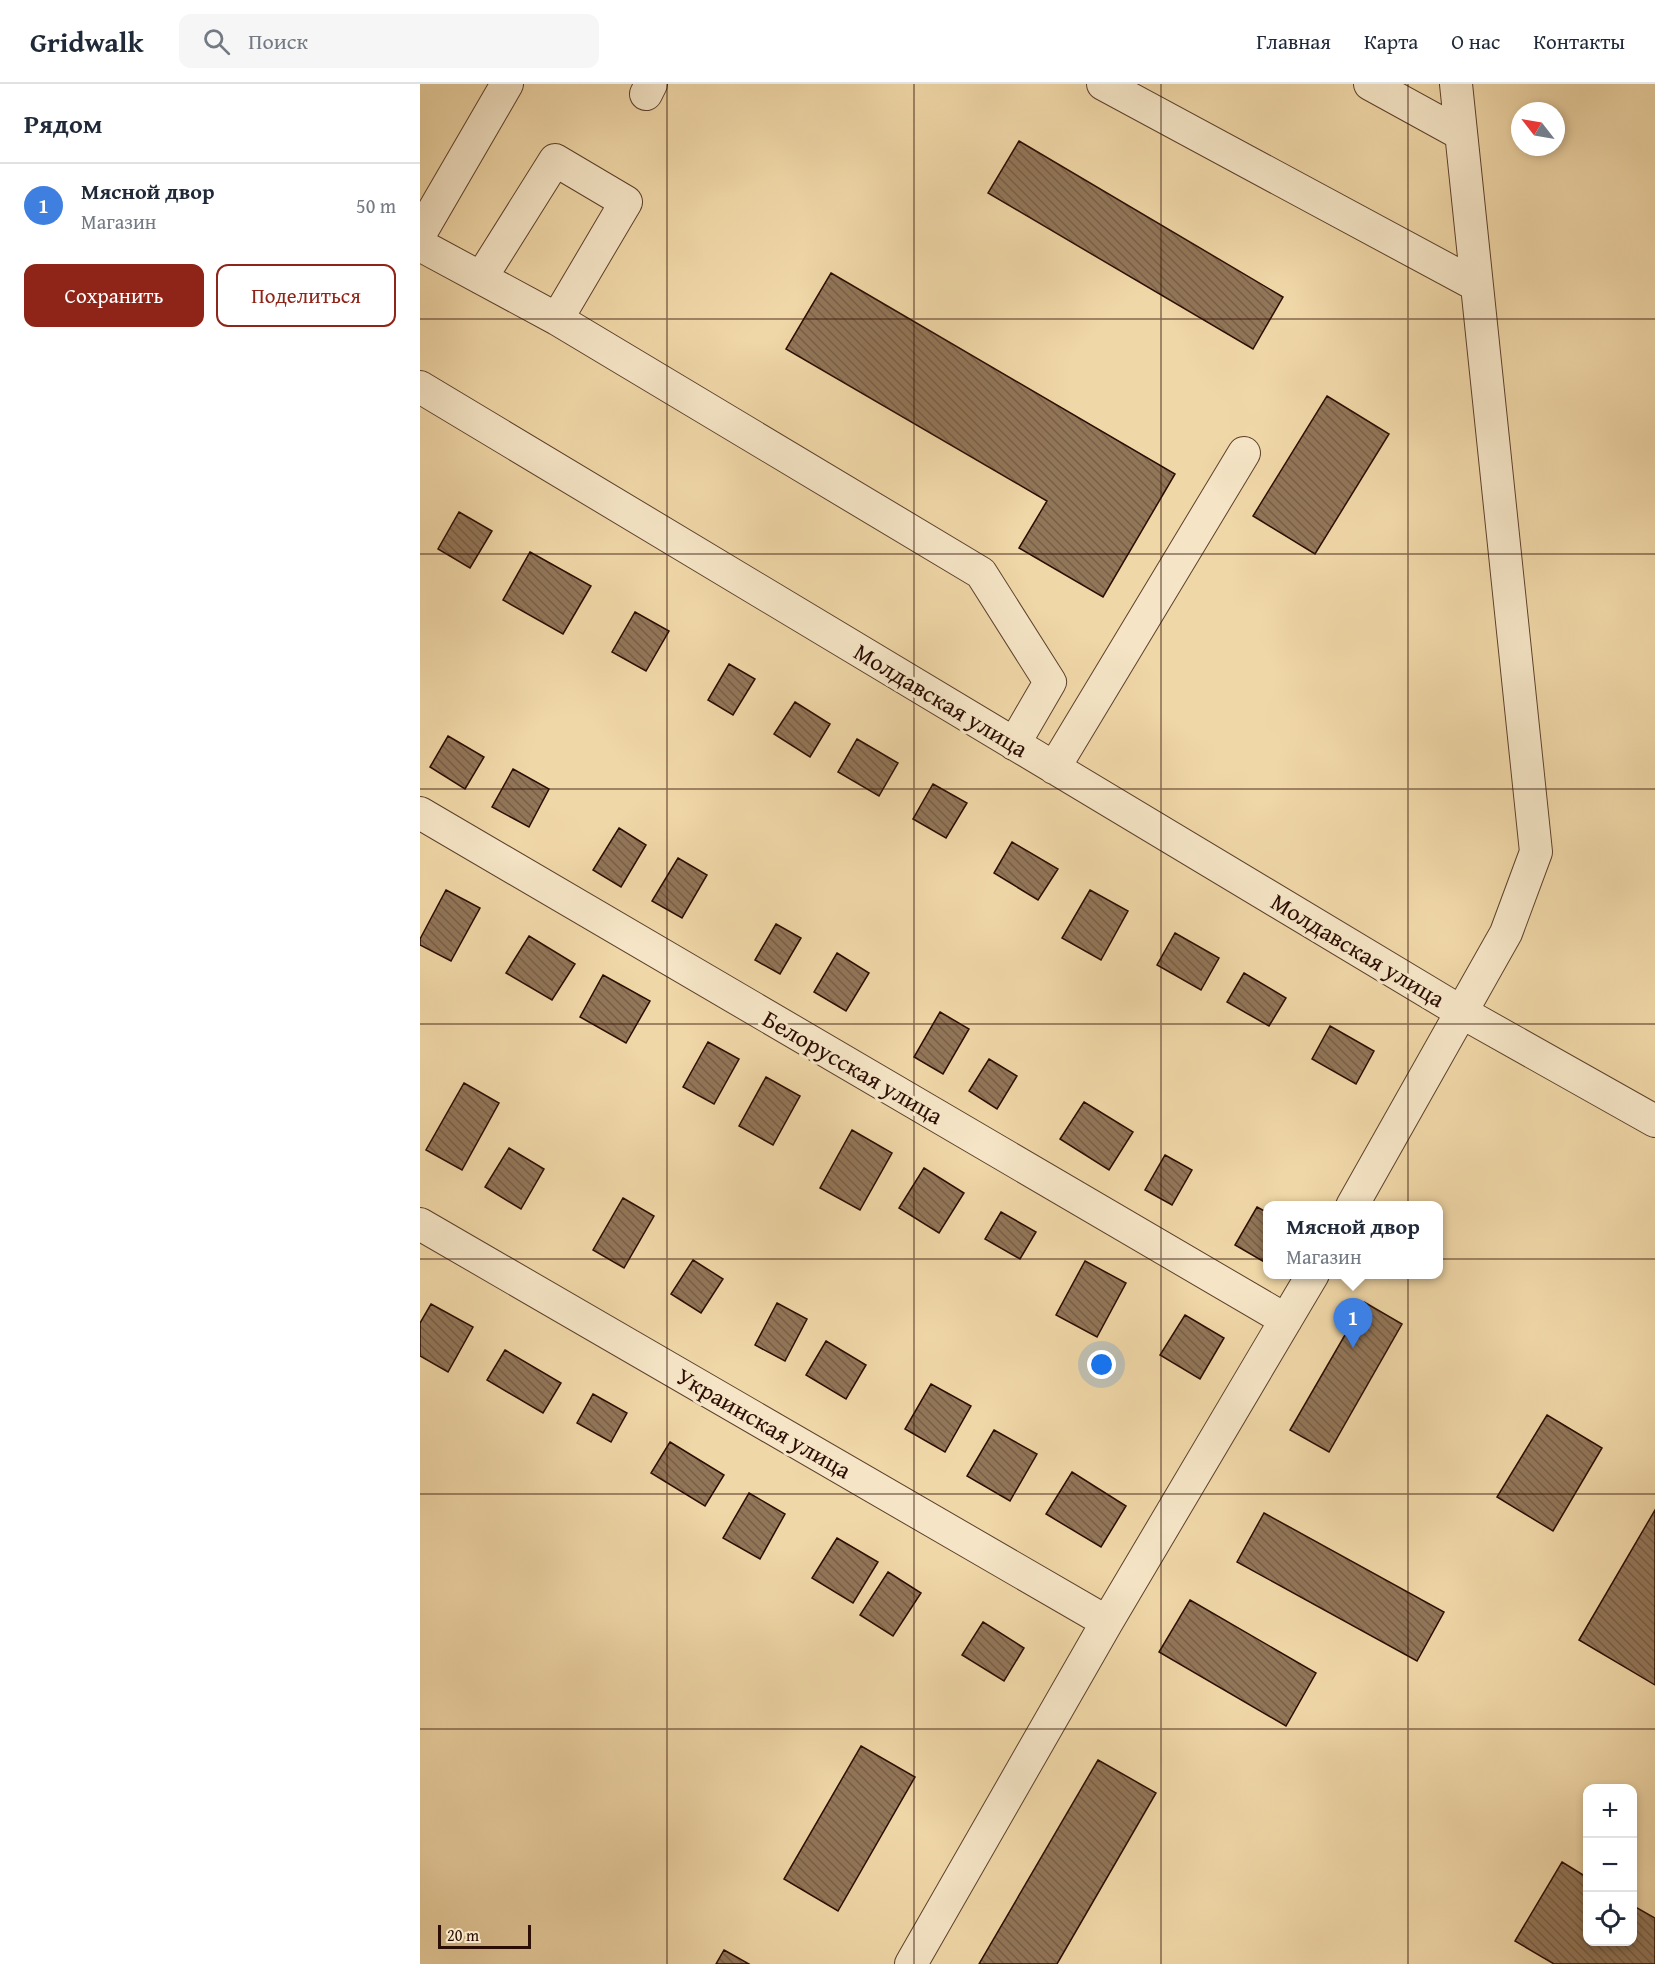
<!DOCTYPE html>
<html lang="ru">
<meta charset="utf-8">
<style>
:root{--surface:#fff;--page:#f6f6f7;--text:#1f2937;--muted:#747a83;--line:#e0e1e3;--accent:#8f2418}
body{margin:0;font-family:"Gentium Book Plus",serif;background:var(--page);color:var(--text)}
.controls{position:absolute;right:18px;bottom:18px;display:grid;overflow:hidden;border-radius:12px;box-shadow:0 3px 9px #0003}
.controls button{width:54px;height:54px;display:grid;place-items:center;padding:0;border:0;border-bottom:2px solid var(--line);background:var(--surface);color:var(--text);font:30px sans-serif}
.compass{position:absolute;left:1091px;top:18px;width:54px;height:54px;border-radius:50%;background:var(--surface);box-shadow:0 3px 9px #0003;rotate:301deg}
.scale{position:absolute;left:18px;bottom:15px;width:93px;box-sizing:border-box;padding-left:6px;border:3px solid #2c0d03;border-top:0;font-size:16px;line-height:21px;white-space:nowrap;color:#2c0d03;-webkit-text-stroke:4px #f5e5c6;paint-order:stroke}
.you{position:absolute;left:682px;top:1281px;width:21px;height:21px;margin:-15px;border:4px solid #fff;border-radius:50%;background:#1a73e8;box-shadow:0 0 0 9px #1a73e833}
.badge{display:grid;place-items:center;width:39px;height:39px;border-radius:50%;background:var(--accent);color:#fff;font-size:20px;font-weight:700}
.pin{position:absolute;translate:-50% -50px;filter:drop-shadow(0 2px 3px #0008)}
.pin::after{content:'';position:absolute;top:32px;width:21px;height:18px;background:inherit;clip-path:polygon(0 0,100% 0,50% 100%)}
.popup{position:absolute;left:843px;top:1117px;width:180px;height:78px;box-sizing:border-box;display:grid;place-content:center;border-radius:12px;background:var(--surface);filter:drop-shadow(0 2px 4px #0005);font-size:20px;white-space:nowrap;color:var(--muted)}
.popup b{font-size:22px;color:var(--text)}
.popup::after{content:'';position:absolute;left:50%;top:100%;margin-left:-12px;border:12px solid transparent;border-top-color:var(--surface)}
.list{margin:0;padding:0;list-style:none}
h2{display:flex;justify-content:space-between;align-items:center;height:78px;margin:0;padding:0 24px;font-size:26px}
h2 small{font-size:20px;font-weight:400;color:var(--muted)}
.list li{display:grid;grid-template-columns:39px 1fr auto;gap:18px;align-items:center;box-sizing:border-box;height:84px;padding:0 24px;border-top:2px solid var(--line)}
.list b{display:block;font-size:22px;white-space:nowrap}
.list p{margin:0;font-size:20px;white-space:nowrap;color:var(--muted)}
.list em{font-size:20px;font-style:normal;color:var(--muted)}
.actions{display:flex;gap:12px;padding:18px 24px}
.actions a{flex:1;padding:14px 0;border:2px solid var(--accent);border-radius:12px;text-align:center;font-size:21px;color:var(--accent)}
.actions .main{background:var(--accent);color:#fff}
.icon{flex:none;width:33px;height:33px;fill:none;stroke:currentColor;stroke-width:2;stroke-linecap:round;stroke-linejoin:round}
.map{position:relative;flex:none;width:1235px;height:1880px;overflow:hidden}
header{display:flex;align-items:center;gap:36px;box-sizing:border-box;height:84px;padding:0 30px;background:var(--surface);border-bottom:2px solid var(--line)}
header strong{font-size:28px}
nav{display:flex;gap:33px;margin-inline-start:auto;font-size:21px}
.search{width:420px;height:54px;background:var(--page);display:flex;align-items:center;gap:15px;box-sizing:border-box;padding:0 21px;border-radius:12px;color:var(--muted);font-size:22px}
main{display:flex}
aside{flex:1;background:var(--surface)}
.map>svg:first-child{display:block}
.building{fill:url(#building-back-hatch);stroke:#2c0d03;stroke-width:1.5}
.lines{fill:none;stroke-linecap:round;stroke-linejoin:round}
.minor-casing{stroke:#5d402c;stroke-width:34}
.minor{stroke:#f5e5c6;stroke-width:32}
.grid{fill:none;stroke:#2c0d03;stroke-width:1.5;stroke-opacity:0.55}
.labels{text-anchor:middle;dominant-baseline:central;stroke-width:6;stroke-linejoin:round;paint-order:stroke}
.street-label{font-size:24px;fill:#2c0d03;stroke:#f5e5c6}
</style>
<header>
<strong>Gridwalk</strong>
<div class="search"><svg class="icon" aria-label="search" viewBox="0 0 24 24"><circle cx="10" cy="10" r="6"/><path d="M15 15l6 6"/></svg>Поиск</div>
<nav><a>Главная</a><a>Карта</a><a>О нас</a><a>Контакты</a></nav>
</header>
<main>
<aside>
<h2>Рядом<small></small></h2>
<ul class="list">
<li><span class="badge" style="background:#3f7fe0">1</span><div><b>Мясной двор</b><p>Магазин</p></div><em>50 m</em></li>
</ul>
<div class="actions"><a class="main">Сохранить</a><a>Поделиться</a></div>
</aside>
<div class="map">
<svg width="1235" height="1880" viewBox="0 0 1235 1880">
<defs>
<pattern id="building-back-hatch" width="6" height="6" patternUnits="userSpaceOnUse" patternTransform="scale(1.5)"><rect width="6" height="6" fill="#927658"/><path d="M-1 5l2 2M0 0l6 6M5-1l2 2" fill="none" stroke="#775f47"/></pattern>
</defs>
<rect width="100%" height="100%" fill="#f0d7a7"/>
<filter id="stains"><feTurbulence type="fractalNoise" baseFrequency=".00333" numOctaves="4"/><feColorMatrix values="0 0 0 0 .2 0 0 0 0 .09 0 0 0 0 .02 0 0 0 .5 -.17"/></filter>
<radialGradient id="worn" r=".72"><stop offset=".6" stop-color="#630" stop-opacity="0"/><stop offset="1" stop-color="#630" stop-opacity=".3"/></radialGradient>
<path class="building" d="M599 57 863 213 833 265 568 109Z
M411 189 755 390 683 513 599 464 627 417 366 265Z
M907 312 969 350 895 470 833 432Z
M39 428 72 447 50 484 18 465Z
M110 468 171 502 143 550 83 516Z
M215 528 249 547 226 587 192 568Z
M309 580 335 595 313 631 288 616Z
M375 618 410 640 390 673 354 650Z
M28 652 64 673 45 705 10 683Z
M437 655 478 679 459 712 418 688Z
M93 685 129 705 109 743 72 723Z
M513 700 547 719 526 754 493 735Z
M199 744 226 761 201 803 173 786Z
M592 758 638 785 618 816 574 789Z
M258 774 287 791 262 834 232 817Z
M26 806 60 824 31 877 0 861V855Z
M670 806 708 827 681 876 642 854Z
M356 840 381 854 360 890 335 876Z
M755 849 799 874 781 906 737 881Z
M109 852 155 880 132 916 86 889Z
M417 869 449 889 426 927 394 908Z
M824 889 866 914 849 942 807 918Z
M183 891 230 917 206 959 160 933Z
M520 928 549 945 523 990 494 973Z
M910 942 954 967 936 1000 892 975Z
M288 958 319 975 294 1020 263 1003Z
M569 975 597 992 577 1025 549 1007Z
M346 993 380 1012 353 1061 319 1042Z
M44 999 79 1019 42 1086 6 1066Z
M664 1018 713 1048 689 1086 640 1055Z
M432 1046 472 1069 440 1126 400 1104Z
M89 1064 124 1085 101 1125 65 1103Z
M745 1071 772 1086 752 1121 725 1106Z
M504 1084 544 1109 519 1149 479 1124Z
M203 1114 234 1132 204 1184 173 1166Z
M837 1123 848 1129 846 1179 815 1161Z
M581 1128 616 1148 600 1175 565 1155Z
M273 1176 303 1195 281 1229 251 1210Z
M665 1177 706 1199 677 1253 636 1231Z
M944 1218 982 1240 909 1368 870 1346Z
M357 1219 387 1235 365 1277 335 1261Z
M11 1220 53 1243 28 1288 0 1272V1239Z
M765 1231 804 1254 780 1295 740 1271Z
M406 1257 446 1281 426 1315 386 1291Z
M85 1266 141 1299 123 1329 67 1296Z
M511 1300 551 1322 525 1368 485 1345Z
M173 1310 207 1329 191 1358 157 1339Z
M1127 1331 1182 1364 1133 1447 1077 1413Z
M574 1346 617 1370 590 1417 547 1392Z
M250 1358 304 1391 285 1422 231 1389Z
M652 1388 706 1422 681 1463 626 1430Z
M329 1409 365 1430 340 1475 303 1454Z
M1235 1426V1601L1159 1556Z
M844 1429 1024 1528 997 1577 817 1478Z
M417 1454 458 1478 433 1519 392 1494Z
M468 1488 501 1509 473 1552 440 1531Z
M770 1516 896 1589 866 1642 739 1568Z
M563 1538 604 1564 584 1597 542 1571Z
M441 1662 495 1693 418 1827 364 1795Z
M678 1676 736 1709 637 1880H559Z
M1142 1778 1168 1794V1858H1212V1821L1235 1834V1880H1134L1095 1857Z
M304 1866 329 1880H296Z"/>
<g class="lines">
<defs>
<path id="minor" d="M683 0 1056 201
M950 0 1041 50
M226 10 231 0
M0 150 87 0
M0 161 137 235 561 489 630 598 594 660
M61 194 135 76 206 118 137 235
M0 303 1043 929 1235 1037
M634 684 824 369
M0 729 866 1236
M932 1122 1086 849 1116 768 1036 0
M0 1140 687 1538
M491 1880 687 1538 893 1190"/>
</defs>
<use href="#minor" class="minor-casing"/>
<use href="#minor" class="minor"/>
</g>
<path class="grid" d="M247 0V1880M494 0V1880M741 0V1880M988 0V1880M0 235H1235M0 470H1235M0 705H1235M0 940H1235M0 1175H1235M0 1410H1235M0 1645H1235"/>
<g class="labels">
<g class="street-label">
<text transform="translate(521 616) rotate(31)">Молдавская улица</text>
<text transform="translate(938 866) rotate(31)">Молдавская улица</text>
<text transform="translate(433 983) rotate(30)">Белорусская улица</text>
<text transform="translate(344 1339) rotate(30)">Украинская улица</text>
</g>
</g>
<rect width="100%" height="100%" filter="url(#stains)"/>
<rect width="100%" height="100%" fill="url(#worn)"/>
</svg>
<div class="controls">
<button>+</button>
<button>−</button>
<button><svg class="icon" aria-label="locate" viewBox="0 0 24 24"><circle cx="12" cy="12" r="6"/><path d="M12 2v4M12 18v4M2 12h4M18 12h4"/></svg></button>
</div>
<svg class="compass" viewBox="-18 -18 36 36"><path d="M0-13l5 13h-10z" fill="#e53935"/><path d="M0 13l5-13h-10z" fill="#747a83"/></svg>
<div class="scale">20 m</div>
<div class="you"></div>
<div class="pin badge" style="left:933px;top:1264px;background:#3f7fe0">1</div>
<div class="popup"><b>Мясной двор</b>Магазин</div>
</div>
</main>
